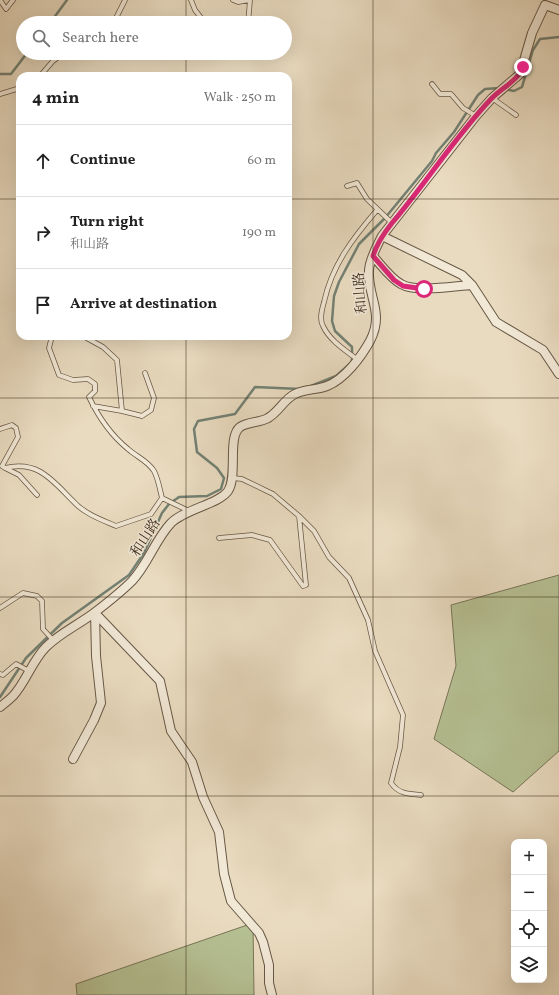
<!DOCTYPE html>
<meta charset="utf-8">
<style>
:root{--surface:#fff;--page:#f6f6f6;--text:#222;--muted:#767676;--line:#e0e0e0}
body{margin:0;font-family:Vollkorn,"Noto Serif TC",serif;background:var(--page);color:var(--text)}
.controls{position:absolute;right:12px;bottom:12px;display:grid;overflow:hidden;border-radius:8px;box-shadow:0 4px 16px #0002}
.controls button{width:36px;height:36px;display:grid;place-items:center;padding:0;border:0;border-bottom:1px solid var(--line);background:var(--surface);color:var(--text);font:20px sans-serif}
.stop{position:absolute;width:12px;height:12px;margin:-9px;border:3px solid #db2777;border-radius:50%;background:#fff}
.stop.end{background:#db2777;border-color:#fff;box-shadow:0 1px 4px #0008}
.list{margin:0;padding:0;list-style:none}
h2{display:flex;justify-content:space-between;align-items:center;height:52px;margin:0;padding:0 16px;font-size:17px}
h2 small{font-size:13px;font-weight:400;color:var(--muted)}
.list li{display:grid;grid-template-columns:26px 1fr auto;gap:12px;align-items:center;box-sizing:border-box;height:72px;padding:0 16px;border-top:1px solid var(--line)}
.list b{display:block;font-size:15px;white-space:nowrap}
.list p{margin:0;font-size:13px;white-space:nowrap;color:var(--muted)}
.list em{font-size:13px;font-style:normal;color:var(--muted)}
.icon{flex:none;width:22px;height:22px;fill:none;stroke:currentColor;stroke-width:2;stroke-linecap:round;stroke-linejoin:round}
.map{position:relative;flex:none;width:559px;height:995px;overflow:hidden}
.search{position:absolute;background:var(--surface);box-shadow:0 4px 16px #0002;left:16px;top:16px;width:276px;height:44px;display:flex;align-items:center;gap:10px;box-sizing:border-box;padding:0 14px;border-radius:22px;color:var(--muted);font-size:15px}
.panel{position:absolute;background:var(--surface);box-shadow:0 4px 16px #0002;left:16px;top:72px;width:276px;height:268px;border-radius:12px}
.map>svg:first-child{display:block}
.green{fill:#b5c093;stroke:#787658}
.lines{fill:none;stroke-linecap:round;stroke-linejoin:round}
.stream{stroke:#738174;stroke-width:2.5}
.service-casing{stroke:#675745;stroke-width:5.5}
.minor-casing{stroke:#675745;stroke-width:10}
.service{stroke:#f1e8d6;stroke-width:4}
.minor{stroke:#f1e8d6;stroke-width:8}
.route{stroke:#db2777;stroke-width:5}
.grid{fill:none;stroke:#3c2b1c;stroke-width:1;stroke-opacity:0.55}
.labels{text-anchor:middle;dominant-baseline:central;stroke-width:3;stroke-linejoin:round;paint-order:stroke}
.street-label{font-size:14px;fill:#3c2b1c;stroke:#f1e8d6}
</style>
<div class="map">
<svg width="559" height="995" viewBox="0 0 559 995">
<rect width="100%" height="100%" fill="#e9dbc0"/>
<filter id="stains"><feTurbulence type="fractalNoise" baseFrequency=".005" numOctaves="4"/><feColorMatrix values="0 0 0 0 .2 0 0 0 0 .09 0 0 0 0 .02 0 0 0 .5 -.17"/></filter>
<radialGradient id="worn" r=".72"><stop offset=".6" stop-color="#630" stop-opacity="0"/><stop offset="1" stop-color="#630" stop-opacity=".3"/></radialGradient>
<path class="green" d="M559 575V751L513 792 434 739 456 666 451 605Z
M253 923 254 995H77L76 984Z"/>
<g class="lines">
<path class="stream" d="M50 23 67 0
M0 74H11L27 53
M505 89 514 91 522 87 533 50 540 39 559 37
M311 386 336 376 352 362V347L335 331 332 321 334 296 339 282 359 244 385 218 432 161 436 153 454 132 478 95 485 89 500 88
M0 697 26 658 62 623 129 575 144 553 162 513 169 504 179 497 207 496 221 489 224 478 217 468 197 452 194 429 198 421 235 414 255 387 300 389"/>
<defs>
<path id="service" d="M0 0 6 9 13 0
M191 0 195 10 205 23
M233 0 238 2 250 0 248 23
M192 22 193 23
M110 23 116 18 125 0
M231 53 240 57 244 53
M40 76 53 61 64 53
M432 84 440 94H451L463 108 476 116
M0 94 20 88
M492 98 516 115
M347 186 357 183 367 199 392 223
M83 336 103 347 117 360 122 411 142 416 151 410 154 398 145 373
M358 360C345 350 330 341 323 326 319 319 322 309 324 302 332 265 353 238 377 210
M93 406 122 411
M0 429 12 425 16 428 18 437 2 466 5 468C38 460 52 480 73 501 83 513 102 520 116 526L151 514 162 498C160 490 158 478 154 471 148 461 137 457 128 449 112 436 98 416 89 397L95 391V384L88 379 73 380 59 375 49 348 52 336
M5 468 19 475 37 495
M233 478 242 479 273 494 299 516 314 531 329 557 349 578 368 620 375 651 403 715 400 747 391 783C399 794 408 794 421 795
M162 498 189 511
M219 538 252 535 270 540 303 586 306 585 299 516
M0 608 23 593 37 596 42 601 43 629 53 640
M0 674 3 675 16 664 29 671"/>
<path id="minor" d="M382 236 462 275 472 285
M373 256C382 266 390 278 401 284 416 293 454 286 472 285L496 322 543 350 559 374
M0 707C4 704 9 700 13 696 26 682 32 661 46 647 60 633 78 625 94 613 107 603 121 592 132 581 148 564 155 540 171 523 185 509 219 504 228 491 238 476 227 437 240 427 249 421 260 423 268 418 279 412 284 399 295 394 304 389 317 390 327 386 345 379 361 357 370 341 385 312 367 297 369 270 370 258 377 246 382 236L476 116 492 98 520 74 532 33 545 5 559 10
M73 759 94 720 101 703 96 656 95 613 160 681 171 731 192 762 203 797 219 832 224 874 231 901 259 933 263 942 269 965V983L272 995"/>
</defs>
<use href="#service" class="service-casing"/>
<use href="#minor" class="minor-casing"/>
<use href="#service" class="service"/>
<use href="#minor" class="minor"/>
</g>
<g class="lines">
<path class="route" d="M424 289 403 286 394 280 373 256C377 243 384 233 392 223 426 183 455 137 491 99 501 88 518 81 523 67"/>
</g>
<path class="grid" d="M186 0V23M373 0V995M186 53V76M0 199H20M288 199H559M186 336V995M0 398H559M0 597H559M0 796H559"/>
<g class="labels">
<g class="street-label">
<text transform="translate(361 293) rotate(-95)">和山路</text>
<text transform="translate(146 538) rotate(-57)">和山路</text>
</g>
</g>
<rect width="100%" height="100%" filter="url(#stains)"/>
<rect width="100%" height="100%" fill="url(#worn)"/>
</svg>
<div class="controls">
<button>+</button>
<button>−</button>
<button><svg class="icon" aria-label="locate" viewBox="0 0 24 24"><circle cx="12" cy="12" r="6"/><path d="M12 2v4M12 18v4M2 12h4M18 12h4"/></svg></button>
<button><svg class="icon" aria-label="layers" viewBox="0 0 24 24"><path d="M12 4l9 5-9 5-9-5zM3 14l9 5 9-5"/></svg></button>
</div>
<div class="stop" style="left:424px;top:289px"></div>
<div class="stop end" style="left:523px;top:67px"></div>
<div class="search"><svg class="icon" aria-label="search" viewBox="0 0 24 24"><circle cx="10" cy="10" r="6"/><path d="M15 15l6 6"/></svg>Search here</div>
<section class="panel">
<h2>4 min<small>Walk · 250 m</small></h2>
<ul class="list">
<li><svg class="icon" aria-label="ahead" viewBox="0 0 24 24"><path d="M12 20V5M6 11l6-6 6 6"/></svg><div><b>Continue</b></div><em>60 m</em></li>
<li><svg class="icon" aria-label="right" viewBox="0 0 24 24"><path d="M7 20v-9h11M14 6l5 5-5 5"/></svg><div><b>Turn right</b><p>和山路</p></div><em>190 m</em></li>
<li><svg class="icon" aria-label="arrive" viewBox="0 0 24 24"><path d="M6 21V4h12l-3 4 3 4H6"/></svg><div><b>Arrive at destination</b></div></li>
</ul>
</section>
</div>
